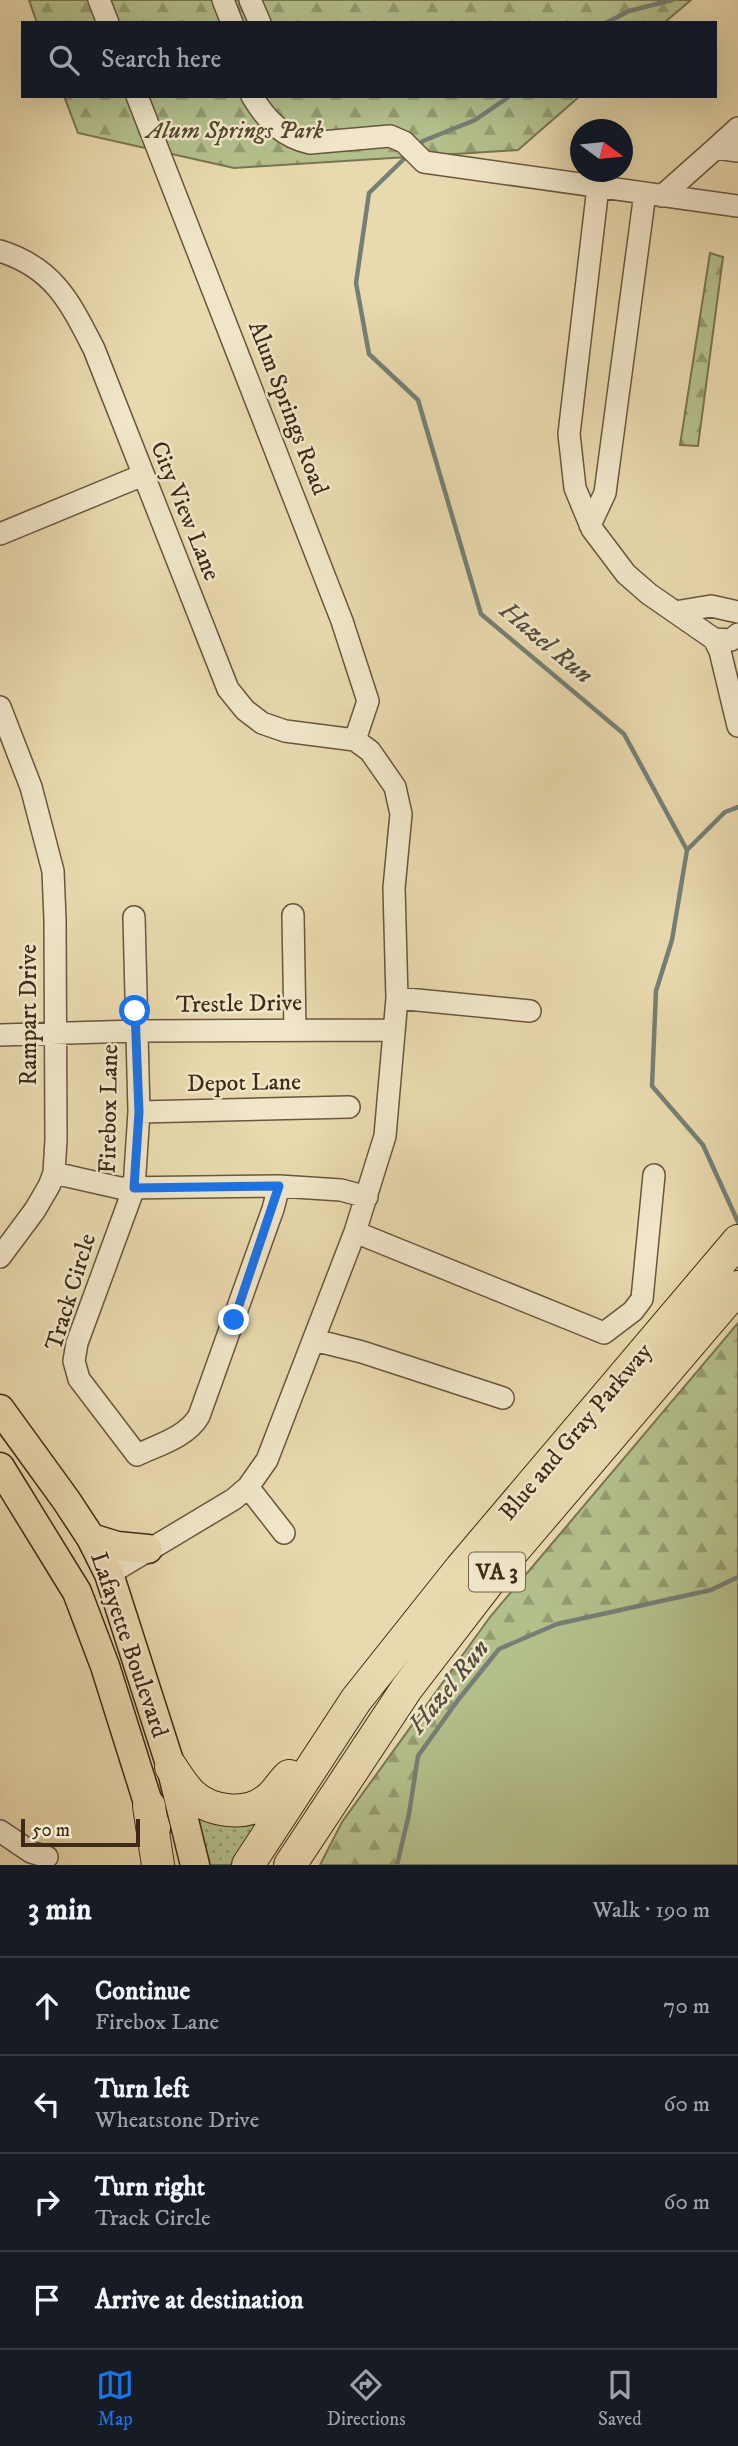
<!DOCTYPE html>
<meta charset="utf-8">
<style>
:root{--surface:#171b24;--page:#20242c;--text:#f1f3f6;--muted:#9ea1a6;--line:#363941;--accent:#1a73e8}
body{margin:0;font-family:"IM FELL DW Pica",serif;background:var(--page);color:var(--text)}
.compass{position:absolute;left:570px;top:119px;width:63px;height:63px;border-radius:50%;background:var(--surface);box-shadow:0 7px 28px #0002;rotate:105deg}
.scale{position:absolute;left:21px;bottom:18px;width:119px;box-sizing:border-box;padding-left:7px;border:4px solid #3d2a17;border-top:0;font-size:19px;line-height:24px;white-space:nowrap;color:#3d2a17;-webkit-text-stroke:5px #f1e6ca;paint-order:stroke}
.stop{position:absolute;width:21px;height:21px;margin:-16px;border:5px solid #1a73e8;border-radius:50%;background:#fff}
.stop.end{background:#1a73e8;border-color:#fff;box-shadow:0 2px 7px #0008}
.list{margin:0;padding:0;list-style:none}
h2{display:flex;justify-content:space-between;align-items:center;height:91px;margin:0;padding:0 28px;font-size:30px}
h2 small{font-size:23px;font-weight:400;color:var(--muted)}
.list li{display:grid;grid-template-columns:46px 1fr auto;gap:21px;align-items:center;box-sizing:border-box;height:98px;padding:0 28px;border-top:2px solid var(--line)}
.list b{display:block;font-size:26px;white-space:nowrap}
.list p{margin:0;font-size:23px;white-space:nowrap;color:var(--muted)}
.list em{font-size:23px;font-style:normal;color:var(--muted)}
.icon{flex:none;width:38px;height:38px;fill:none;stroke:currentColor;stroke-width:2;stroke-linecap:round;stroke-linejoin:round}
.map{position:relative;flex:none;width:738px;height:1865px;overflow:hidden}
.search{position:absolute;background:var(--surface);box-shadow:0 7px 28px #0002;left:21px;right:21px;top:21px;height:77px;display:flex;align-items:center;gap:18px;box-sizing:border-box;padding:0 24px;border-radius:0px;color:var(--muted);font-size:26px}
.sheet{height:483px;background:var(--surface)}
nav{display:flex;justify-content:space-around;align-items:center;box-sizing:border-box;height:98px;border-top:2px solid var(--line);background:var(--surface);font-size:19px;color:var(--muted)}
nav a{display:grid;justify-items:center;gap:4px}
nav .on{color:var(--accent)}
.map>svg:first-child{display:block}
.grass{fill:url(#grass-dots);stroke:#787552;stroke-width:2}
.forest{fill:url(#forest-firs);stroke:#787552;stroke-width:2}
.park{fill:#b4c08c;stroke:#787552;stroke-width:2}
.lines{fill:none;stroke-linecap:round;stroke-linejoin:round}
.stream{stroke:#757f76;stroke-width:4.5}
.minor-casing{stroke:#68563d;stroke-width:24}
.major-casing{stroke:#3d2a17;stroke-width:31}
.highway-casing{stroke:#3d2a17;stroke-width:34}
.minor{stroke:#f1e6ca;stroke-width:21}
.major{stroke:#e9d9ae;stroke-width:28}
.highway{stroke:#e9d9ae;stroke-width:32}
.route{stroke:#1a73e8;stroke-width:9}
.labels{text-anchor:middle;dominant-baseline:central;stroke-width:5;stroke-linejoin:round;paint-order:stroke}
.shield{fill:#f1e6ca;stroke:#73624d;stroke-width:2}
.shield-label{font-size:23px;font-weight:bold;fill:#3d2a17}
.park-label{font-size:24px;font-style:italic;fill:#55482e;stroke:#f1e6ca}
.street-label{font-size:24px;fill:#3d2a17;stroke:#f1e6ca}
.water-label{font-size:26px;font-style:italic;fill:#544e3e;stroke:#f1e6ca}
</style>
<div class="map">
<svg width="738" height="1865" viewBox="0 0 738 1865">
<defs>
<pattern id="grass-dots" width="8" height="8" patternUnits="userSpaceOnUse" patternTransform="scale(1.75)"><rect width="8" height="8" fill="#b4c08c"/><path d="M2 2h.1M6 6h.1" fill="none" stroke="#949c71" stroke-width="1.8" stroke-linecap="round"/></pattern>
<pattern id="forest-firs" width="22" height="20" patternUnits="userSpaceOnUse" patternTransform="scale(1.75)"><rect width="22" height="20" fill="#b4c08c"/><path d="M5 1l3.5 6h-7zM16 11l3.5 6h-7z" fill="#949c71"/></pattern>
</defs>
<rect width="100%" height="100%" fill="#e9d9ae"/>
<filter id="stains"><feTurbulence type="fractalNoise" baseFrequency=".00286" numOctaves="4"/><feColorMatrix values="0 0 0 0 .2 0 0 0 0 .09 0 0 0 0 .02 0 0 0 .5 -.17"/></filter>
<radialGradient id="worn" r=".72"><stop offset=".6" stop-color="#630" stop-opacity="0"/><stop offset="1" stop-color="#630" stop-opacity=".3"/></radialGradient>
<path class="grass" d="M195 1808 267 1814 234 1865H210Z"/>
<path class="forest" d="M29 0H691L664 23H37Z
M64 96H580L518 150 234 168 78 133Z
M710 253 723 257 698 446 680 445Z
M738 1323V1865H320L342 1822 490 1617Z"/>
<path class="park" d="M738 1577V1865H397L409 1814 418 1756 458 1700 499 1649 557 1624 711 1590Z"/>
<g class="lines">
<path class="stream" d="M606 23 629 11 672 0
M417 147 423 141 475 120 510 96
M408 155 369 193 356 283 369 354 418 400 481 614 624 734 687 850 672 940 656 991 652 1086 703 1145 738 1222
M687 850 725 812 738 807
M397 1865 409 1814 418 1756 458 1700 499 1649 557 1624 711 1590 738 1577"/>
<defs>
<path id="minor" d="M99 0 108 23
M223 0 232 23
M250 0 260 23
M137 96 342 621 368 701 355 740
M252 96C266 120 283 137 310 143L390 136 404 142 424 162 738 206
M716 148 738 128
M598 187 569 434 575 488 592 529 626 574 649 594 714 639 720 651 738 726
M662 196 716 148 738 151
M0 251C54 268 70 302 94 349L228 689 245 710 262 723 285 731 355 740 370 751 395 787 401 814 394 888 397 998 385 1136 355 1232 267 1460 248 1487 234 1499 109 1574
M590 525 605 493 645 193
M0 534 143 475
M675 612 711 606 738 612
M714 639 731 640 738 634
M0 707 31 787 53 871 55 920 56 1140 54 1173 49 1186 35 1210 0 1257
M293 915 295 1029
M134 917 139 1112 134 1188 77 1343 74 1361 79 1379 137 1455C158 1445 187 1437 199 1416L273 1209 279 1186
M397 998 530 1011
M0 1035 137 1031 394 1030
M139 1112 349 1107
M54 1173 120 1188 279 1186 341 1190 367 1197
M355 1232 604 1333 633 1311 642 1299 654 1175
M314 1340 362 1352 503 1398
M248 1487 284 1533
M0 1831 31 1852 47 1857"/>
<path id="major" d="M0 1409 66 1500 91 1538 109 1574 171 1767 195 1865
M0 1467 77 1592 105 1666 156 1828
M91 1538 117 1546 148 1549"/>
<path id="highway" d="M171 1767C177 1776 183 1786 191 1794 210 1812 246 1817 267 1800 276 1794 281 1783 289 1776
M149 1806 158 1865
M248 1865 356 1700 461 1568 738 1241
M290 1865 407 1688 507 1558 738 1287"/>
</defs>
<use href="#minor" class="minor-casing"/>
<use href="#major" class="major-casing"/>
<use href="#highway" class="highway-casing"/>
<use href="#minor" class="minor"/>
<use href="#major" class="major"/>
<use href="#highway" class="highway"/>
</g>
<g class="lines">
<path class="route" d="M135 1011 139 1112 134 1188 279 1186 234 1320"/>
</g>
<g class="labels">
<rect class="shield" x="469" y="1552.5" width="56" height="39" rx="5"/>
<g class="shield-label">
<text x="497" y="1572">VA 3</text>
</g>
<g class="park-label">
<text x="235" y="131">Alum Springs Park</text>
</g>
<g class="street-label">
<text transform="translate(288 408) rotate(69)">Alum Springs Road</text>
<text transform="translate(185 511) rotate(68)">City View Lane</text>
<text transform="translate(239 1004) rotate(-1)">Trestle Drive</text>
<text transform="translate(29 1015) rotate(-90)">Rampart Drive</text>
<text transform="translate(244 1083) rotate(-1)">Depot Lane</text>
<text transform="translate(109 1109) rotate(-89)">Firebox Lane</text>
<text transform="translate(71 1292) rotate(-73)">Track Circle</text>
<text transform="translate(576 1432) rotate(-50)">Blue and Gray Parkway</text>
<text transform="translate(129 1645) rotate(71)">Lafayette Boulevard</text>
</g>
<g class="water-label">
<text transform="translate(546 643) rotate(40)">Hazel Run</text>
<text transform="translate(449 1687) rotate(-51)">Hazel Run</text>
</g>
</g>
<rect width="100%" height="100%" filter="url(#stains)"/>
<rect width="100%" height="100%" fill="url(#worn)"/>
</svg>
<svg class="compass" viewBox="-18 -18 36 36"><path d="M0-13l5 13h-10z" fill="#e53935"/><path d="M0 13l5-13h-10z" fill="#9ea1a6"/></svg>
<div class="scale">50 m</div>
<div class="stop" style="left:135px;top:1011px"></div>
<div class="stop end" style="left:234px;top:1320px"></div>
<div class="search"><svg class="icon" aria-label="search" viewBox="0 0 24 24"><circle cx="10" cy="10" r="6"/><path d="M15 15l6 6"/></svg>Search here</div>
</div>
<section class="sheet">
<h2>3 min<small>Walk · 190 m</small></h2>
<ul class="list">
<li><svg class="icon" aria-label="ahead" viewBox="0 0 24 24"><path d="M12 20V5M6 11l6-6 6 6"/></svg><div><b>Continue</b><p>Firebox Lane</p></div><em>70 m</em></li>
<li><svg class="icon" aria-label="left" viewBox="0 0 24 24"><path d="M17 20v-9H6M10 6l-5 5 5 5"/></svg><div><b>Turn left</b><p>Wheatstone Drive</p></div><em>60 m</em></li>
<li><svg class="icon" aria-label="right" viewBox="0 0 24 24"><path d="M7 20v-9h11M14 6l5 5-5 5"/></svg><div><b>Turn right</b><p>Track Circle</p></div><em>60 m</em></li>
<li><svg class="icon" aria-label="arrive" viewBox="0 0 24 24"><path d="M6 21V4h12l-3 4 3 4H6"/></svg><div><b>Arrive at destination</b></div></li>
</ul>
</section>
<nav>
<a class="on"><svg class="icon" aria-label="map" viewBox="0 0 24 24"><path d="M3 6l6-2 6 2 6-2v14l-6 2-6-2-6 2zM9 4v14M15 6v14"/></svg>Map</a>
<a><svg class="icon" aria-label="directions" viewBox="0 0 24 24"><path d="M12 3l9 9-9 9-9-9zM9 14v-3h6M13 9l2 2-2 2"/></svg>Directions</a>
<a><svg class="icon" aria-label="saved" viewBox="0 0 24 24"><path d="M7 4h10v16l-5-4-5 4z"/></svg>Saved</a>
</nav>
